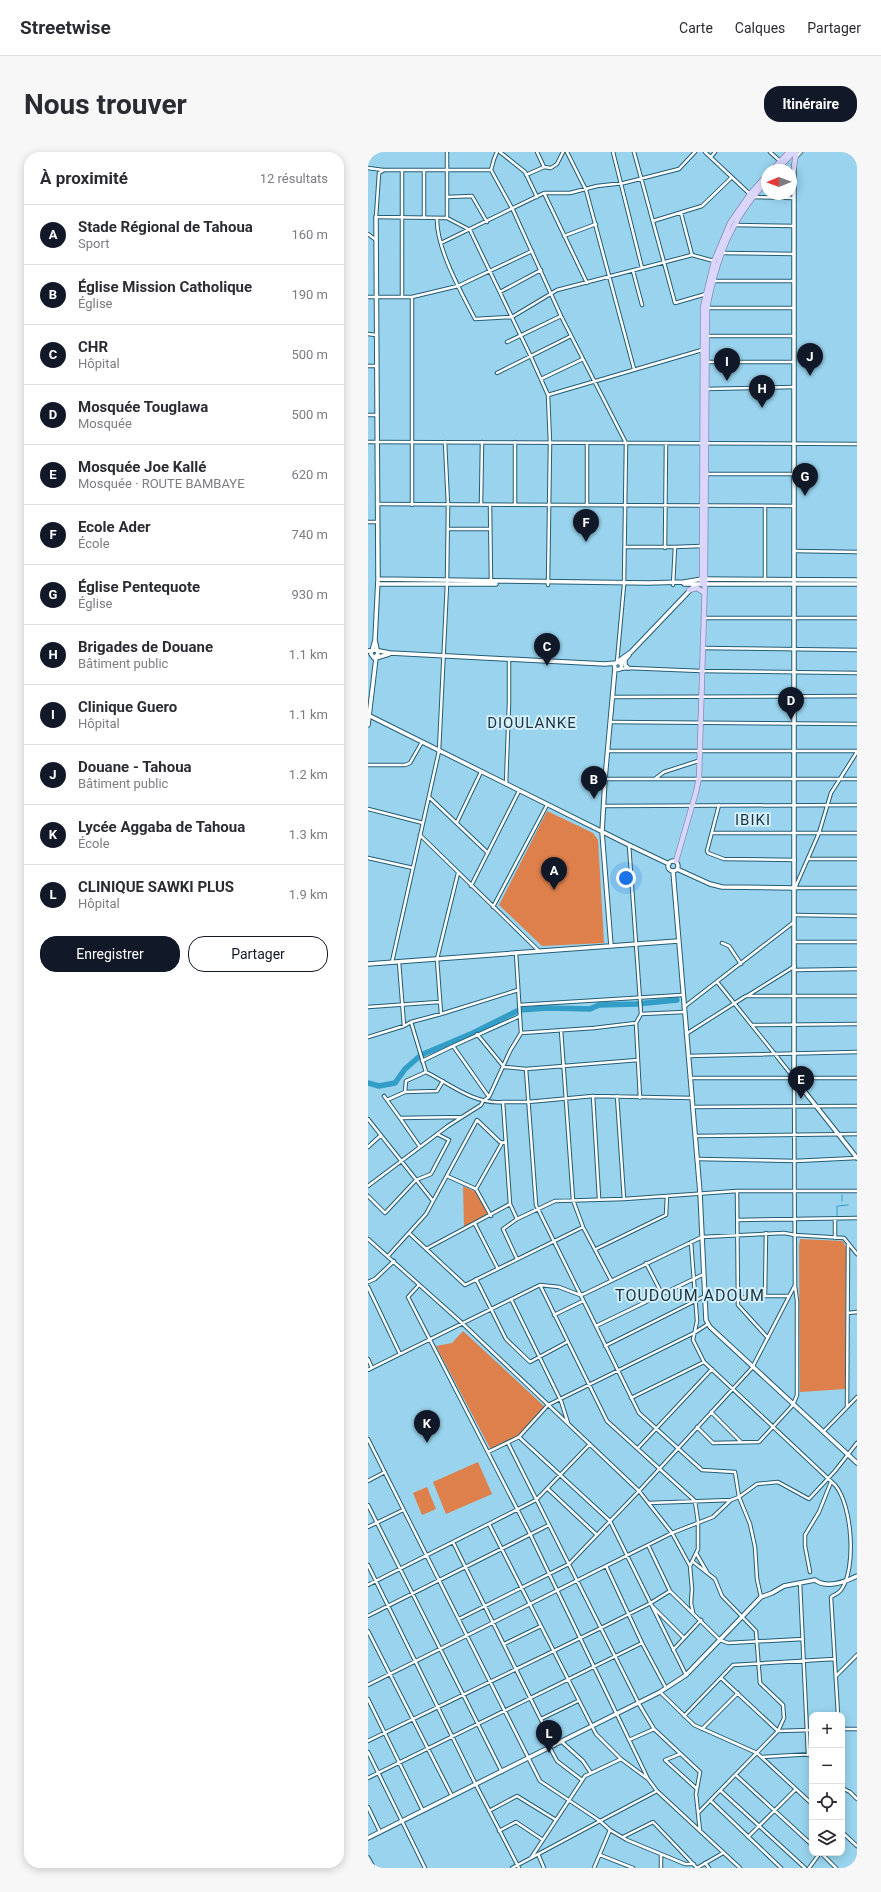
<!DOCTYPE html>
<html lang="fr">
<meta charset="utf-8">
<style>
:root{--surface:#fff;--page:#f7f7f7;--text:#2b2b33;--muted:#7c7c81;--line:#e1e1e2;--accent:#111827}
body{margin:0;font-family:Roboto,sans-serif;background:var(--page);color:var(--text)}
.controls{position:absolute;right:12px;bottom:12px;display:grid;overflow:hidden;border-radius:8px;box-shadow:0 2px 10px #0003}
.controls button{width:36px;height:36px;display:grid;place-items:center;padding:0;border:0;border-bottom:1px solid var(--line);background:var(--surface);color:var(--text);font:20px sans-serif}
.compass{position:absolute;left:393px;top:12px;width:36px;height:36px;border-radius:50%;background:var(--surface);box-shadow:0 2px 10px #0003;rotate:269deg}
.you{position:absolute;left:258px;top:726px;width:14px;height:14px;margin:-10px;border:3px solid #fff;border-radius:50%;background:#1a73e8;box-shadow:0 0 0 6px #1a73e833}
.badge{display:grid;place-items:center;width:26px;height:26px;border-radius:50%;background:var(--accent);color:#fff;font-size:13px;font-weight:700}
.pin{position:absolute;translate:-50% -33px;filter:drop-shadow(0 1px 2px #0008)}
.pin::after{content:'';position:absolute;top:21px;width:14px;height:12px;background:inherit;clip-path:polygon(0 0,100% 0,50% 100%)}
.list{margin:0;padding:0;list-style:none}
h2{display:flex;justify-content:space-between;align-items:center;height:52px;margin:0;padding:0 16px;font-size:17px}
h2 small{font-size:13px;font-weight:400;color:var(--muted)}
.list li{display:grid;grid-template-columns:26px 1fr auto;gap:12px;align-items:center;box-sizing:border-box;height:60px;padding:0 16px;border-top:1px solid var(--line)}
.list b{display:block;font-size:15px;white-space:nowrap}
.list p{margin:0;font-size:13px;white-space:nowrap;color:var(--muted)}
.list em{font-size:13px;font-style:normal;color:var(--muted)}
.actions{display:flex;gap:8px;padding:12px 16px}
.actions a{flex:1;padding:9px 0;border:1px solid var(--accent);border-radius:16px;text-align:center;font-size:14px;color:var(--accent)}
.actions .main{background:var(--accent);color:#fff}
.icon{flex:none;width:22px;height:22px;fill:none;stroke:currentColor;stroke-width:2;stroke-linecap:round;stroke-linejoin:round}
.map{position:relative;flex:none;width:489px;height:1716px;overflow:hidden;border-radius:16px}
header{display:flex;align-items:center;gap:24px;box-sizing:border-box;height:56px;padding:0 20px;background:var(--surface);border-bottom:1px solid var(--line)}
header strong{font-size:19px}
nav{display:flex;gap:22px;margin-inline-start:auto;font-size:14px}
.intro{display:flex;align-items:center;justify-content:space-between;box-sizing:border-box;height:96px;padding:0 24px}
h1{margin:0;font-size:28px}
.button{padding:10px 18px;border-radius:16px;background:var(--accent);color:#fff;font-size:14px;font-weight:700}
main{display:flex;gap:24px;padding:0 24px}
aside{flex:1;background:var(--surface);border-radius:16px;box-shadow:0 2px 10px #0003}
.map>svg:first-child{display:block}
.green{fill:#de804c}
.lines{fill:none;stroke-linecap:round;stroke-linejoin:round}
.stream{stroke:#329ec7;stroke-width:1}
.river{stroke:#329ec7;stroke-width:5.5}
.minor-casing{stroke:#245d74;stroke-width:4.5}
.tertiary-casing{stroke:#245d74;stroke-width:5.5}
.primary-casing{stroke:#868ab7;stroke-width:6}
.minor{stroke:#fff;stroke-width:2.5}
.tertiary{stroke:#fff;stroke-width:3.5}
.primary{stroke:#d9d5fb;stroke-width:4.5}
.labels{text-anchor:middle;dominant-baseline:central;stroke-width:4;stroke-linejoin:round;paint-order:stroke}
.neighbourhood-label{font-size:15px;letter-spacing:1px;fill:#1d343f;stroke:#d3effc}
.quarter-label{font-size:16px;letter-spacing:1px;fill:#1d343f;stroke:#d3effc}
</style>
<header>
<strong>Streetwise</strong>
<nav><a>Carte</a><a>Calques</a><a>Partager</a></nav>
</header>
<div class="intro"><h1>Nous trouver</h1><a class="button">Itinéraire</a></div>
<main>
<aside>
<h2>À proximité<small>12 résultats</small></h2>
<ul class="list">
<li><span class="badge">A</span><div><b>Stade Régional de Tahoua</b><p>Sport</p></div><em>160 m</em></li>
<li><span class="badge">B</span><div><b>Église Mission Catholique</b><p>Église</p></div><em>190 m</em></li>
<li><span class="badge">C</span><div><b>CHR</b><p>Hôpital</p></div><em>500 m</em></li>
<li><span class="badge">D</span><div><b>Mosquée Touglawa</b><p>Mosquée</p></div><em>500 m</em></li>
<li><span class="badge">E</span><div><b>Mosquée Joe Kallé</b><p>Mosquée · ROUTE BAMBAYE</p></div><em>620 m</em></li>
<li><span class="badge">F</span><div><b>Ecole Ader</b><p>École</p></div><em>740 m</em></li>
<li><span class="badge">G</span><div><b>Église Pentequote</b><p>Église</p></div><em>930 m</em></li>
<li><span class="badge">H</span><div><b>Brigades de Douane</b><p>Bâtiment public</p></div><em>1.1 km</em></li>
<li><span class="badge">I</span><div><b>Clinique Guero</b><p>Hôpital</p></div><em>1.1 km</em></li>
<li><span class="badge">J</span><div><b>Douane - Tahoua</b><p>Bâtiment public</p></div><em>1.2 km</em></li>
<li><span class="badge">K</span><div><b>Lycée Aggaba de Tahoua</b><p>École</p></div><em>1.3 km</em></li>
<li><span class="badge">L</span><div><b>CLINIQUE SAWKI PLUS</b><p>Hôpital</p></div><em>1.9 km</em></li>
</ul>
<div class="actions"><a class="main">Enregistrer</a><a>Partager</a></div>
</aside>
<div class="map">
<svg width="489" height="1716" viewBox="0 0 489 1716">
<rect width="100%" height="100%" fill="#99d3ed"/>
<path class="green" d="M179 659 225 681 230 688 236 791 174 794 131 753Z
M95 1034 108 1040 120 1062 96 1075Z
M432 1087 475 1089 478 1096 477 1237 432 1240 431 1094Z
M95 1179 178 1256 152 1284 123 1298 68 1194 84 1191Z
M110 1310 124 1342 78 1362 65 1330Z
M59 1335 68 1357 54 1363 45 1341Z"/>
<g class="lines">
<path class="stream" d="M474 1043V1049
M469 1064V1054L480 1053"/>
<path class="river" d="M0 931 11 934 27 931 37 917 53 903 105 881 151 858 180 856 222 857 231 853 268 852 309 848"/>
<defs>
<path id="minor" d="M129 0 126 7 123 18 145 58 193 164 258 291 256 433 249 510
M132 0 157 20 169 45
M169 0 176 15 183 16 189 12 195 0
M199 0 218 38 266 217
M245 0 274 116
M266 0 307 151 338 142
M337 0 385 45 426 46
M402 0 412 9
M343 5 347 0
M428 5 433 0
M0 16 15 18
M34 18V145
M123 18H16L11 21 8 65 79 66 102 78 163 205 180 243 182 291 180 433
M158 23 176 15
M176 41 219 131
M79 45 104 44 119 70
M313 61 324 103
M56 66V18
M69 66C68 96 93 140 107 167L144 165 189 138 324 103 346 109
M79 66V1
M285 69 334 54 363 26
M367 73 426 74
M0 82 8 88
M196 84 228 72
M73 91 176 41H202L229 34 256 31 311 17 327 0
M353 101 426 102
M265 119 274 153
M345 129H426
M132 140 173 118
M0 145H44L90 134 164 99
M339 156H426
M0 182 8 183
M339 184H426
M139 190 193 164
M339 210H426
M0 214H8
M129 221 203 184
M173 227 215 207
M337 237 426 235
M180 243 334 198
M0 263H8
M0 290 489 292
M147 290V353
M219 291V353
M338 322H427
M9 352 426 354
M44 353V145
M113 353 114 290
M122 353 123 430
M397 354V428
M0 370H9
M80 377H122
M257 395H307L305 433
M307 395 333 394
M297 396 298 291
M427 399 489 400
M335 466H489
M334 496 489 498
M252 517 260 516 333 519 489 521
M245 545 489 544
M243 570 489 572
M240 599H489
M489 600 463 641 451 681 427 736H489
M0 613H37L42 611 54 590
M288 626 296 620 330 609
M237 627H489
M138 632 141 551V507
M61 645 120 701
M351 653 339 699 340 701 356 707 427 708
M236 654 489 653
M0 657 55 671
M89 670 113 620
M344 681H489
M52 683 171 799
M0 706 45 716
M440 707H489
M103 734 151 639
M125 755 179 653
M427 763 489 764
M427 790H489
M354 791 361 794 373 812
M148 801 153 881
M24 810 71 599 79 432 80 353 77 290
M31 810 36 874
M427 818 489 817
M379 844 427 814
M151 853 314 843
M0 855 71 850
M316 855 426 770
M73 862 69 807 90 721
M273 862 316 860
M43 870 58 920C82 932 107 953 135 950L142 1052 149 1067 187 1049 256 1047 369 1039H489
M268 871 272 946
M384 873 489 872
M193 878 205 1048 215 1075 243 1128
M109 882 136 915 158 917 270 908
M318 882 378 844H489
M0 885 36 874 43 870 73 862 150 838
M85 894 152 864
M320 904 489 900
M54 909 85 894 121 945
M158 917 168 1053 271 1261 334 1318 367 1320 371 1345 382 1372 387 1395 389 1427 393 1445
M322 926H489
M37 940 38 929 58 920
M16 944 32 966 94 965
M225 944 231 1046
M249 944 256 1047
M19 948 37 940 69 939 75 929
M135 950H160L225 944 324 946
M324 955 489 954
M32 966 52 995
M0 967 65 1049
M327 984 489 982
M0 995 13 983
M329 1007 427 1009 489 1006
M79 1024 108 1037 123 1064
M0 1034 80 974 113 953 115 949 121 945 142 899 153 881 226 876 268 871 273 862 261 693
M108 1037 134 991
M369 1039 370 1153 400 1186
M0 1044 17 1061 48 1028 63 1022 81 988 69 982
M467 1067V1086
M370 1068 489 1066
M107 1072 130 1117
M41 1081 97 1133 215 1075
M0 1087 94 1171 271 1339 304 1381 322 1414 324 1437 323 1451 325 1460
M323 1090 329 1169 325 1188 336 1210 467 1333C484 1352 489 1417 473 1438 471 1441 466 1443 463 1445L470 1563
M58 1097 142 1052
M228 1097 298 1063 299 1044
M20 1104 58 1062 109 968 132 990 138 991
M149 1107 135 1077 149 1067
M278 1111 294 1142
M108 1127 138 1187 162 1210 199 1190
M0 1130 7 1127 26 1109
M51 1133 40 1145 162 1382 280 1627
M172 1133 239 1269 327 1349 330 1370V1397L322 1414
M0 1135 32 1202
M397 1144 398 1081
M370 1146 397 1144H420
M143 1147 193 1249 200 1271
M480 1161 489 1160
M186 1163 215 1149
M228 1174 336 1122
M237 1194 337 1144
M0 1207 4 1216
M0 1218 172 1133 191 1135 212 1143 216 1142 334 1085 416 1081 427 1083 476 1086 489 1102
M263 1246 336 1210
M479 1255 480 1092
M343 1260 373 1290
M329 1275 345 1291 391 1290 425 1253 429 1243V1149L427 1134
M455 1280 489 1245
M151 1285 242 1369 318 1523
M0 1287 172 1629 232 1669 289 1639
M140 1291 271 1552 286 1577 332 1620 328 1642 332 1679
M270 1296 344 1217
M120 1300 151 1285 180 1253 326 1181 340 1172
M0 1329 17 1320
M180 1337 229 1383
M281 1351 363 1348
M0 1353 134 1620
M121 1372 228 1582 253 1607 280 1627 289 1639 372 1716
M0 1375 35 1358
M85 1390 186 1594
M280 1393 302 1439
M328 1401 339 1420
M324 1409 347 1427 354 1444 388 1479 392 1531 415 1553 416 1566 410 1579 330 1661
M0 1413 108 1633 151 1716
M238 1414 274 1491 298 1536
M442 1420 437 1394V1383L451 1360 463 1330
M432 1431 440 1603
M0 1433 168 1348 222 1292
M284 1454 316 1486
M0 1464 181 1373
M91 1467 201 1412 271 1339 384 1216 427 1133 426 926 350 831
M0 1479 84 1644
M136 1492 173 1474
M305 1498 333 1468
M468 1524 489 1503
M353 1526 410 1579 444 1578
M0 1533 304 1381 345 1365 363 1348 371 1345 389 1332 410 1330 441 1347 467 1319 489 1291
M292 1540 326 1573 389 1601 444 1652
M0 1547 55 1659
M316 1564 365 1513 466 1507
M173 1567 210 1549
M334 1577 370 1541
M474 1577H489
M261 1588 286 1577
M0 1589 233 1476 281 1452 302 1439 352 1488 360 1491 435 1487
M194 1590 215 1609 223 1621
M182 1596 189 1609 214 1628
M0 1600 57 1716
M312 1602 297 1608 329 1637
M394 1605 444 1602
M369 1624 444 1693
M0 1626 274 1491
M474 1636 482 1640 489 1647
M353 1639 437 1716
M343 1649 413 1716
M0 1655 12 1680
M121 1659 149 1644 188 1668
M131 1679 148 1670 175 1688
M474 1680 489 1694
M255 1685 285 1670 329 1716
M380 1685 428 1637
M453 1701 468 1716
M170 1702 176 1716
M293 1702V1716
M232 1703 265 1716
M0 1705 6 1716
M163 1706 232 1669 242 1678 259 1688 317 1712H326
M337 1711 341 1716
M144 1716 163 1706 217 1624 253 1607
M226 1716 242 1678
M329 1716 355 1701
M441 1716 452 1701"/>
<path id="tertiary" d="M426 13V926L489 1006
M10 427 280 431 316 430 334 427 489 428
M10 432H128
M316 432H489
M7 488 10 502 6 506 3 502 7 488 10 427 8 65
M0 499 6 498 22 501 237 512 248 511
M257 509V513L260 516
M249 510 263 500 328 432
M246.5 514a3.5 3.5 0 1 1 7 0a3.5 3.5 0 1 1-7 0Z
M253 512 261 503
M2 564 261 693 301 712
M0 573 8 506 21 502
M300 714a5 5 0 1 1 10 0a5 5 0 1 1-10 0Z
M309 717 342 732 354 735 427 736
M305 719 332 1041 338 1168 342 1175 489 1311
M243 794 234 680 237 627 247 516
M0 812 310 789
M0 1686 292 1540 318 1523 393 1445 404 1441 416 1434 447 1428C459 1437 477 1430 489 1424"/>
<path id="primary" d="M426 15 428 0
M404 18 421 0
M409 18 426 0
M334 432 335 155 346 109 362 71 382 42 399 23
M321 438 329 436 335 440
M308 709 328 640 331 626 337 427 339 156C349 105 363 67 399 29"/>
</defs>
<use href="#minor" class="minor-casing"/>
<use href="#tertiary" class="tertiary-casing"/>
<use href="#primary" class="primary-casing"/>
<use href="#minor" class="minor"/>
<use href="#tertiary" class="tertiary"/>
<use href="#primary" class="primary"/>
</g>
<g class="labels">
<g class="neighbourhood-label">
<text x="164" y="571">DIOULANKE</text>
<text x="385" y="668">IBIKI</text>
</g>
<g class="quarter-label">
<text x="322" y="1143">TOUDOUM ADOUM</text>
</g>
</g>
</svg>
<div class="controls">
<button>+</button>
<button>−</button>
<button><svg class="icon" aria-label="locate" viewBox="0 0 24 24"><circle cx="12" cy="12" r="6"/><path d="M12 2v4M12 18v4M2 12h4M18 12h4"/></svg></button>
<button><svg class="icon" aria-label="layers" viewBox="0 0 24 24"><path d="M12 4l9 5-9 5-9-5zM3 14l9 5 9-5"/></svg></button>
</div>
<svg class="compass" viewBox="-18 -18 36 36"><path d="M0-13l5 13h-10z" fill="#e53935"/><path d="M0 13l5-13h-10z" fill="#7c7c81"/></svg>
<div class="you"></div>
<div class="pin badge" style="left:186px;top:738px">A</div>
<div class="pin badge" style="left:226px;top:647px">B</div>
<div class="pin badge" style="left:179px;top:514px">C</div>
<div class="pin badge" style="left:423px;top:568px">D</div>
<div class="pin badge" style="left:433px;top:947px">E</div>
<div class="pin badge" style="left:218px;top:390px">F</div>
<div class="pin badge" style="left:437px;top:344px">G</div>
<div class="pin badge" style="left:394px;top:256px">H</div>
<div class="pin badge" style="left:359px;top:229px">I</div>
<div class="pin badge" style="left:442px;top:224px">J</div>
<div class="pin badge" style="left:59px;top:1291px">K</div>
<div class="pin badge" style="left:181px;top:1601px">L</div>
</div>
</main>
